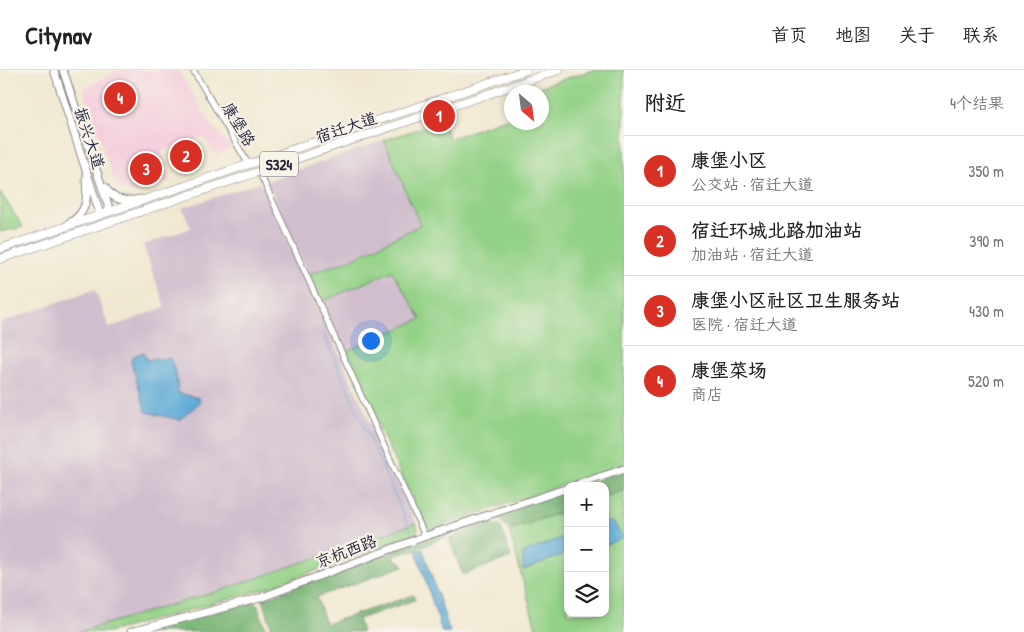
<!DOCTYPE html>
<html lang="zh">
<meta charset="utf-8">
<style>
:root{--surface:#fff;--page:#f6f6f6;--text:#222;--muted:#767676;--line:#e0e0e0;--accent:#d93025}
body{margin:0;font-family:"Patrick Hand","LXGW WenKai TC",sans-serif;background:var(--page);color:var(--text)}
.controls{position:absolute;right:15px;bottom:15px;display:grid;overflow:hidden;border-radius:10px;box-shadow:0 2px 8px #0003}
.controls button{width:45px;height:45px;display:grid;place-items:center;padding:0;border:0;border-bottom:1px solid var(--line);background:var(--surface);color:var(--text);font:25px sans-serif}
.compass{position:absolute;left:504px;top:15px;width:45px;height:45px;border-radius:50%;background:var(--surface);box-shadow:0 2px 8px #0003;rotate:152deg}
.you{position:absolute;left:370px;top:270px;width:18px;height:18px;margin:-12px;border:4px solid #fff;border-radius:50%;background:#1a73e8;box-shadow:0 0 0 8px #1a73e833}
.badge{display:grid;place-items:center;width:32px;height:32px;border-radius:50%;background:var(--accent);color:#fff;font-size:16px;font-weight:700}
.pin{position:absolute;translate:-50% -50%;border:2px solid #fff;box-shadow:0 1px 5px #0006}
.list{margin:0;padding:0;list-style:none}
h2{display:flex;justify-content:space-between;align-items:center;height:65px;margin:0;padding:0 20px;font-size:21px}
h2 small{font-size:16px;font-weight:400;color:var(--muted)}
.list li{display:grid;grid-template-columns:32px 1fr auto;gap:15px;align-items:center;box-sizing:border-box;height:70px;padding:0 20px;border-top:1px solid var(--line)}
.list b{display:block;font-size:19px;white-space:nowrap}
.list p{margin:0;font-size:16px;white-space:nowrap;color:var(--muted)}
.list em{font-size:16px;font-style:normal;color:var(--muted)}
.icon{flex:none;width:28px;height:28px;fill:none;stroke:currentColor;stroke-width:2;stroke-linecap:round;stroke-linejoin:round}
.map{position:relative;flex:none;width:624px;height:562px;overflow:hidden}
header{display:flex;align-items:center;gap:30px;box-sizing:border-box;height:70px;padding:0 25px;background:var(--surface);border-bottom:1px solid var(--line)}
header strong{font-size:24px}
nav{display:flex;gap:28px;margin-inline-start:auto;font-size:18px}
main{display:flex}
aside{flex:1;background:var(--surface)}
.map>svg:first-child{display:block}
.built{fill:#f4cfdd}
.industrial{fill:#d0bdcd}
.green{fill:#94d288;stroke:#5b7a62}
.forest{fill:#77b474;stroke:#4c6b58}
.water{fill:#5daad6;stroke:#406688}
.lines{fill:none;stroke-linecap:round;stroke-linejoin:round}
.stream{stroke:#5daad6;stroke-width:1}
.minor-casing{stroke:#898586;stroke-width:7}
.secondary-casing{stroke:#898586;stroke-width:9}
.primary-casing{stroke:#898586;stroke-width:9}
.minor{stroke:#fff;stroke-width:5}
.secondary{stroke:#fff;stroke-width:7}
.primary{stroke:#fff;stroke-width:8}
.labels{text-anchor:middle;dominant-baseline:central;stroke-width:4.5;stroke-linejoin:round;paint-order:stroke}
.shield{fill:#f7f3e8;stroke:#62616f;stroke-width:1}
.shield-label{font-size:15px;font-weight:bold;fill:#22223b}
.street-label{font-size:16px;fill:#22223b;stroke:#f7f3e8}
</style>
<header>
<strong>Citynav</strong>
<nav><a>首页</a><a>地图</a><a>关于</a><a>联系</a></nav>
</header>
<main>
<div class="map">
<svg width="624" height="562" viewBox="0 0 624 562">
<rect width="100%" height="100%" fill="#f7f3e8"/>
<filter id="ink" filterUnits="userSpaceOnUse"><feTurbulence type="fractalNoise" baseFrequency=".02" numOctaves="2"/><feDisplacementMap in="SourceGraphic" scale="10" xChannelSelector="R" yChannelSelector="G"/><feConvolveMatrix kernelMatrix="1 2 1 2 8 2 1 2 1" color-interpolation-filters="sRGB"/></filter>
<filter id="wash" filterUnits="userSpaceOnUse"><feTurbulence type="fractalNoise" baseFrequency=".0096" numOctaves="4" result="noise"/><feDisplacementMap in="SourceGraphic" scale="20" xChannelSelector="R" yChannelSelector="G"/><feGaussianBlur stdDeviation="1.12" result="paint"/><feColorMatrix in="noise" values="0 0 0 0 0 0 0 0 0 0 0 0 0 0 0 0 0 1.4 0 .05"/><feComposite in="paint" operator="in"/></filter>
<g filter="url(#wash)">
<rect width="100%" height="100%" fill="#f0e8d0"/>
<path class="built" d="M119 0H178L212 56 232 78 215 85 204 67 161 81 171 111 134 123 119 118 115 114 83 19Z"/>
<path class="industrial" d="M384 70 420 155 350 190 308 204 267 111Z
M259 113 262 116 416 453 222 520 78 562H1L0 253 95 219 109 258 165 237 143 175 191 158 182 138Z
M392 201 421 249 344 282 321 232Z"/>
<path class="green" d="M593 0H624V394L427 461 344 282 421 249 392 201 321 232 308 204 350 190 420 155 384 70 443 51 449 69 511 47 512 52H542V22H523Z
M0 122 23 157 0 162Z
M624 420V562H537L509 460 568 440V543H605V427Z
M416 453 418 459 415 465 261 520 109 562H78L222 520Z"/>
<path class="forest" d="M624 400V420L605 427V416H580Z
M568 420V440L509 460 499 448 484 449Z
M488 453 498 455 501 457 511 487 463 505 449 469 472 458Z
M469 454C445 467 420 480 394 485V489L401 492 404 496 317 527 326 554 414 525 415 530 358 549 362 562H273L263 529Z
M254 532 258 535 267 562H138Z"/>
<path class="water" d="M143 282 147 290 170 288 176 303 178 323 199 328 200 332 180 350 146 342 131 292 132 287Z
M605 451 614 453 623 468 605 475Z
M568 465V483L523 500V483Z
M423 479 449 559 450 562H442L416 481Z"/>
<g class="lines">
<path class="stream" d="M323 263 413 466
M416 473 419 480"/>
</g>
</g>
<g filter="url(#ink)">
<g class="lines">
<defs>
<path id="minor" d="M193 0 249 95
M259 101 425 466"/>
<path id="secondary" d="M54 0 100 144
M63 0 110 141
M105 117C113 131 126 132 141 129
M69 153C87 144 88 127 86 109
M574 416 624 399
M131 562 260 528 423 467 568 418"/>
<path id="primary" d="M0 179 526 0
M0 189 559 0"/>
</defs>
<use href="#minor" class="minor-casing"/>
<use href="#secondary" class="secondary-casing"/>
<use href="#primary" class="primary-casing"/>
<use href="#minor" class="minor"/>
<use href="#secondary" class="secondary"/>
<use href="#primary" class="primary"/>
</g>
</g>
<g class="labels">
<rect class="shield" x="260" y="81.5" width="38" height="25" rx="4"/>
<g class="shield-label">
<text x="279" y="94">S324</text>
</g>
<g class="street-label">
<text transform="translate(239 54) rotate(59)">康堡路</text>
<text transform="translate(346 57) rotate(-19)">宿迁大道</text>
<text transform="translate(90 68) rotate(72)">振兴大道</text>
<text transform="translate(346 481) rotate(-21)">京杭西路</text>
</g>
</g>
</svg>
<div class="controls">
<button>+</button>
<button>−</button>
<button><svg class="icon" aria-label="layers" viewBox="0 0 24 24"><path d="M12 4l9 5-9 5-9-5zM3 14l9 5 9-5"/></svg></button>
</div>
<svg class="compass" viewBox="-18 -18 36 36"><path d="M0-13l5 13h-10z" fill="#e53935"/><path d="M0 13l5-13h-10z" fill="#767676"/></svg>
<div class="you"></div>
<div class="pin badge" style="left:439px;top:46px">1</div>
<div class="pin badge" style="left:186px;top:86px">2</div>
<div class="pin badge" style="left:146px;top:99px">3</div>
<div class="pin badge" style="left:120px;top:28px">4</div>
</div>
<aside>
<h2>附近<small>4个结果</small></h2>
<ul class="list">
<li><span class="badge">1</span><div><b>康堡小区</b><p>公交站 · 宿迁大道</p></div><em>350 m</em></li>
<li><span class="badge">2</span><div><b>宿迁环城北路加油站</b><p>加油站 · 宿迁大道</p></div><em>390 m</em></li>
<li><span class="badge">3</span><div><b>康堡小区社区卫生服务站</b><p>医院 · 宿迁大道</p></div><em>430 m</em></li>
<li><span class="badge">4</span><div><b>康堡菜场</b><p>商店</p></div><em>520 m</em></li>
</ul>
</aside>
</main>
